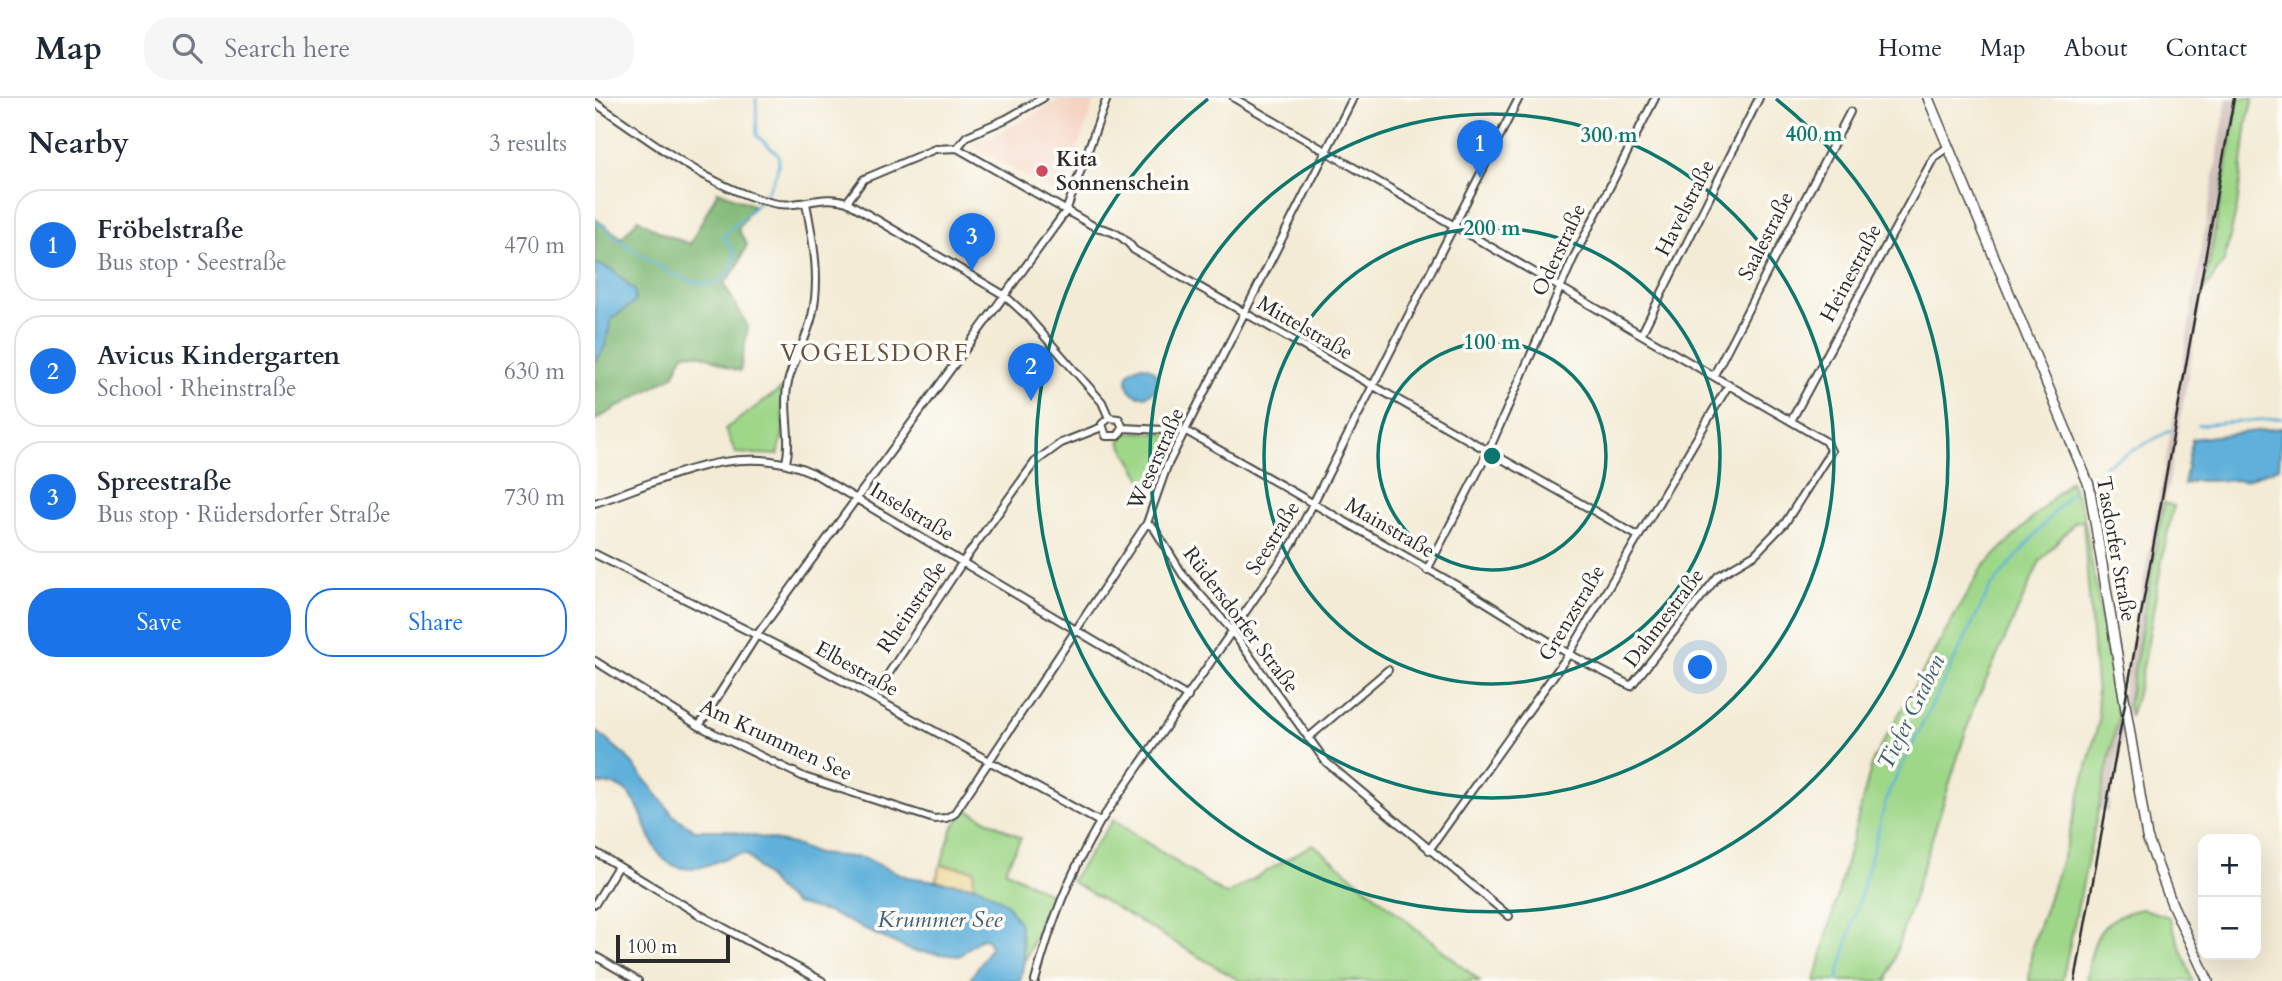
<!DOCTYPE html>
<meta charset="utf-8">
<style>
:root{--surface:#fff;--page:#f6f6f7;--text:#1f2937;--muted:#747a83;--line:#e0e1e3;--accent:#1a73e8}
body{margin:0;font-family:Cardo,serif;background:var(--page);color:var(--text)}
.controls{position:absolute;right:21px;bottom:21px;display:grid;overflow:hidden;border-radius:14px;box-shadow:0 7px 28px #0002}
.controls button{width:63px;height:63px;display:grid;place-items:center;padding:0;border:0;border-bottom:2px solid var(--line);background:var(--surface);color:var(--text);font:35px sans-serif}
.scale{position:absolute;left:21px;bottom:18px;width:114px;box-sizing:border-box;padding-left:7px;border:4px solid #2b2b2b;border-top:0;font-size:19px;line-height:24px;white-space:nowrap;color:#2b2b2b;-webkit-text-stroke:5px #fdfcf7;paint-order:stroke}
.you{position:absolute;left:1106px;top:570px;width:24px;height:24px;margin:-18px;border:5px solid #fff;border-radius:50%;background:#1a73e8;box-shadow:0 0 0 10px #1a73e833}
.badge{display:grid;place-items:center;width:46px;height:46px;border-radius:50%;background:var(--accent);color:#fff;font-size:23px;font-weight:700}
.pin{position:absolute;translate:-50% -58px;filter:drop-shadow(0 2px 4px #0008)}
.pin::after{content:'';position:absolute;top:37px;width:24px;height:21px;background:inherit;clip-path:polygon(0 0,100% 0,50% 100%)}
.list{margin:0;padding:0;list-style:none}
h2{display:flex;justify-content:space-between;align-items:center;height:91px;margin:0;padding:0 28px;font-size:30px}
h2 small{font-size:23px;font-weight:400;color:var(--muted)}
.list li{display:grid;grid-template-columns:46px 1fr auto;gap:21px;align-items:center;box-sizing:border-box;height:112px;margin:0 14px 14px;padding:0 14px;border:2px solid var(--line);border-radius:28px}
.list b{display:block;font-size:26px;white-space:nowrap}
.list p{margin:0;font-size:23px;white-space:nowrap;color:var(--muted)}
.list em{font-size:23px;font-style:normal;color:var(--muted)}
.actions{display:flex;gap:14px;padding:21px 28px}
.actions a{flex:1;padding:16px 0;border:2px solid var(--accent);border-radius:28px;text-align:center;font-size:24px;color:var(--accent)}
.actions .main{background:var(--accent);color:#fff}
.icon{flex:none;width:38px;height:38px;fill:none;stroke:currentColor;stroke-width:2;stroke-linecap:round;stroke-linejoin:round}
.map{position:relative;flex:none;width:1687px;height:883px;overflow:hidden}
header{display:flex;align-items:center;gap:42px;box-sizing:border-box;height:98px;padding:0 35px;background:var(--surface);border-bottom:2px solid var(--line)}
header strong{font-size:33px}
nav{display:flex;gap:38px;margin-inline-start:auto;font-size:24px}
.search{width:490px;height:63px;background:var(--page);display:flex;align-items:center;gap:18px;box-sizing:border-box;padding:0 24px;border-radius:28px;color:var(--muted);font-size:26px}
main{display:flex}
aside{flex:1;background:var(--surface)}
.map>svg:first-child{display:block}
.built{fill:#f4d3c1}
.industrial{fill:#d0c0bc}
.green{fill:#9fd789;stroke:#65815a;stroke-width:2}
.forest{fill:#7fb875;stroke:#557250;stroke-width:2}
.sand{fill:#eeda9e;stroke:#8c8264;stroke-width:2}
.water{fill:#5fb0da;stroke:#456e82;stroke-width:2}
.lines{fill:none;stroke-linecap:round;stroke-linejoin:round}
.stream{stroke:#5fb0da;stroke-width:2.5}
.minor-casing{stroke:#494844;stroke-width:10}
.secondary-casing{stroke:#494844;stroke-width:12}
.minor{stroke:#fff;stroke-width:6}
.secondary{stroke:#fff;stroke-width:9}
.rail{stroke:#2b2b2b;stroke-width:2.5}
.ring{fill:none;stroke:#0f766e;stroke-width:3.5}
.poi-dot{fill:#d1495b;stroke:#fdfcf7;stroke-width:2.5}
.labels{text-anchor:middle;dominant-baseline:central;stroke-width:7;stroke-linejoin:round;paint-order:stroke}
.poi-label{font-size:21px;font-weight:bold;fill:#2b2b2b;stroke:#fdfcf7;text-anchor:start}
.street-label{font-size:21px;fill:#2b2b2b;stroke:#fdfcf7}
.water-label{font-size:23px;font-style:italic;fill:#406071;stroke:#fdfcf7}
.quarter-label{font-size:24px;letter-spacing:2px;fill:#675041;stroke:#fdfcf7}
.centre{fill:#0f766e;stroke:#fdfcf7;stroke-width:3.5}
.ring-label{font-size:21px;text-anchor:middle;font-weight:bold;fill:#0f766e;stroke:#fdfcf7;stroke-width:7;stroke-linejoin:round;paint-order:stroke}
</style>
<header>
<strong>Map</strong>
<div class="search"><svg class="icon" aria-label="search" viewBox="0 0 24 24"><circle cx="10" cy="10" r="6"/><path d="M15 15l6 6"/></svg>Search here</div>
<nav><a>Home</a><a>Map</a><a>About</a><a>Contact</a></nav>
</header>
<main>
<aside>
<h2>Nearby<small>3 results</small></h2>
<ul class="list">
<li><span class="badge">1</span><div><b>Fröbelstraße</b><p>Bus stop · Seestraße</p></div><em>470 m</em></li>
<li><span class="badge">2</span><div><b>Avicus Kindergarten</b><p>School · Rheinstraße</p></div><em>630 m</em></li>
<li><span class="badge">3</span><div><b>Spreestraße</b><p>Bus stop · Rüdersdorfer Straße</p></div><em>730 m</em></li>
</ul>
<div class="actions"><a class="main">Save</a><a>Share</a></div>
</aside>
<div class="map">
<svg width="1687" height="883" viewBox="0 0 1687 883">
<rect width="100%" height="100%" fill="#fdfcf7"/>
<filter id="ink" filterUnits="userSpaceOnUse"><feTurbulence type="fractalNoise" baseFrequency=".0143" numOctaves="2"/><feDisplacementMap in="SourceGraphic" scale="14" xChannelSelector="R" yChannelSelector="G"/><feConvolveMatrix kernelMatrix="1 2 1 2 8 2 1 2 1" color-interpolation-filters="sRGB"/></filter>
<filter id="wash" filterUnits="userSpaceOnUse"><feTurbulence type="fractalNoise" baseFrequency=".00686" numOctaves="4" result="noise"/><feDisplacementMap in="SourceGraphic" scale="28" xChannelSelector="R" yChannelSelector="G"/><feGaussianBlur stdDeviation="1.57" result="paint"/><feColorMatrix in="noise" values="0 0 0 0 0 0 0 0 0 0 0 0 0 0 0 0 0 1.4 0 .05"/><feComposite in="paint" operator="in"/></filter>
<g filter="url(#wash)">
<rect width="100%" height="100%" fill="#f3ebd5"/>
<path class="built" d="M467 0 500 2 465 98 376 47 398 39Z"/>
<path class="industrial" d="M1632 0H1644L1513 715 1502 708 1523 619 1577 329Z"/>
<path class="green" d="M1644 0H1658L1652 24 1642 109 1629 163 1609 193Z
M186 291 189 331 183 357 141 355 130 331Z
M542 334 583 337 554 393 525 344 531 335Z
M1475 383 1488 413 1523 619 1467 883H1434L1437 849 1470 752 1504 623 1488 423 1480 424 1445 463 1378 611 1292 883H1220L1278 662 1386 471Z
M1569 405 1579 408C1560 477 1557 550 1535 619L1533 607Z
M371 711 426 740 410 772 458 798 429 864 427 839 385 789 378 788V772L346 767 357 731Z
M518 722 631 797 718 746 885 883H645L476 783Z
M1548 811 1574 819 1598 883H1491C1498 842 1502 819 1548 811Z"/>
<path class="forest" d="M123 93 158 107 143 132 152 146 142 169 129 186 153 229 145 273C120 267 119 255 89 255L78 278 0 322V266L16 221 40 204V194L17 172 0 165V121L27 140 43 121 68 136 95 146Z"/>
<path class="sand" d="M346 767 379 772 378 788 340 784Z"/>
<path class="water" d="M0 165 17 172 40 193V204L16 221 10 248 0 266Z
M532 283a15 15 0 1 1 30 0a15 15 0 1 1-30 0Z
M1687 330 1684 369 1651 382 1598 383 1589 387 1597 341Z
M0 632 31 658 79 718 100 732H130L198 746 222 756 268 760 312 779 385 789 411 805 425 826 429 864 425 883H374L396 849 392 841 386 840 364 858 317 853 235 815 200 806 184 793 151 756C129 755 112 774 88 770 46 764 57 702 22 688 16 685 7 686 0 686Z"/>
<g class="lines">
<path class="stream" d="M0 123C26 142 132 233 140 154L128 139C148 120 189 87 183 56L162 38 161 0
M1603 327 1687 320
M1509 368 1576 332
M1242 883 1293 696 1395 490 1480 390"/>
</g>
</g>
<g filter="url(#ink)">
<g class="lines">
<defs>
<path id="minor" d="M0 5C55 41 113 90 178 105 204 111 227 95 252 104L409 197 431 217 507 304 514 320
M362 50 500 129C517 132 529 138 539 152L1043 438
M252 104 269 81 340 51 362 50 372 38 411 21 448 0
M1047 235 1164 0
M1119 277 1255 14
M514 320 507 326 511 338H523L528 330
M514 320 524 321 528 330
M1196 323 1339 59 1353 49
M528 330 591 333 882 499 974 556 1036 588 1123 478 1160 456 1190 425 1236 353 1230 343 639 0
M191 365C197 339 188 315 192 289 196 265 212 242 217 218 226 180 218 143 211 105
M0 405C70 382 144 340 218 375L593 599
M552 425 559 430 588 477 634 529 731 664 914 818
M0 456 199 556 505 724
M832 472 893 354 978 161 1060 0
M0 563 104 628 209 679 339 721 351 720 359 716 552 425 572 368 758 0
M278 599 367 465 440 364 466 345 507 329
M104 628 162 537 471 113 512 0
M713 640 793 572
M834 752 974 556 1134 286
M0 754 105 817 227 883
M0 806 23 768
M0 858 43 883
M440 883C457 822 473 779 505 724L698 445 924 0"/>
<path id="secondary" d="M1333 0 1494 387 1552 739 1577 806 1613 883"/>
</defs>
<use href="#minor" class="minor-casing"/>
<use href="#secondary" class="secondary-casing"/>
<use href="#minor" class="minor"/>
<use href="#secondary" class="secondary"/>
<path class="rail" d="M1480 883 1639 0"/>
</g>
</g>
<g class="ring">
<circle cx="897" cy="358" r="114"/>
<circle cx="897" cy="358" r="228"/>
<circle cx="897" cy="358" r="342"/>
<path d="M1181 1A456 456 0 1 1 613 1"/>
</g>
<circle class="poi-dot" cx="447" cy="73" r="7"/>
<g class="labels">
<g class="poi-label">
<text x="461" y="61">Kita<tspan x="461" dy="24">Sonnenschein</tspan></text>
</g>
<g class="street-label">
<text transform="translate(1090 110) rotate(-63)">Havelstraße</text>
<text transform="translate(1171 138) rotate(-63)">Saalestraße</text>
<text transform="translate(964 152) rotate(-65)">Oderstraße</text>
<text transform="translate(1256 175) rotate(-62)">Heinestraße</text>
<text transform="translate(710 230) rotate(30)">Mittelstraße</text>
<text transform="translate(561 361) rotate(-66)">Weserstraße</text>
<text transform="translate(317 414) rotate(31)">Inselstraße</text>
<text transform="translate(795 430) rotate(30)">Mainstraße</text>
<text transform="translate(678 440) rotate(-58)">Seestraße</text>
<text transform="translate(1521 451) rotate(80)">Tasdorfer Straße</text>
<text transform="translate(317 509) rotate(-56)">Rheinstraße</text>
<text transform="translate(977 515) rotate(-59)">Grenzstraße</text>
<text transform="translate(1069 520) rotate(-53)">Dahmestraße</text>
<text transform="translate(646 522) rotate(53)">Rüdersdorfer Straße</text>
<text transform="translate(262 571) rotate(29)">Elbestraße</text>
<text transform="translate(181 642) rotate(25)">Am Krummen See</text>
</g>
<g class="water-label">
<text transform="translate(1316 614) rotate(-64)">Tiefer Graben</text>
<text x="345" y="821">Krummer See</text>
</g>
<g class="quarter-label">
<text x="280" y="255">VOGELSDORF</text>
</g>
</g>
<circle cx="897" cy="358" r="10" class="centre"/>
<g class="ring-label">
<text x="1219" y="43">400 m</text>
<text x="1014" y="44">300 m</text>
<text x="897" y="137">200 m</text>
<text x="897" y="251">100 m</text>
</g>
</svg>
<div class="controls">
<button>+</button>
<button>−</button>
</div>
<div class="scale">100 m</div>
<div class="you"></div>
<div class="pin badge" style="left:885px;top:80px">1</div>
<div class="pin badge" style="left:436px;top:303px">2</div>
<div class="pin badge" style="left:377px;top:173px">3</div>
</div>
</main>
